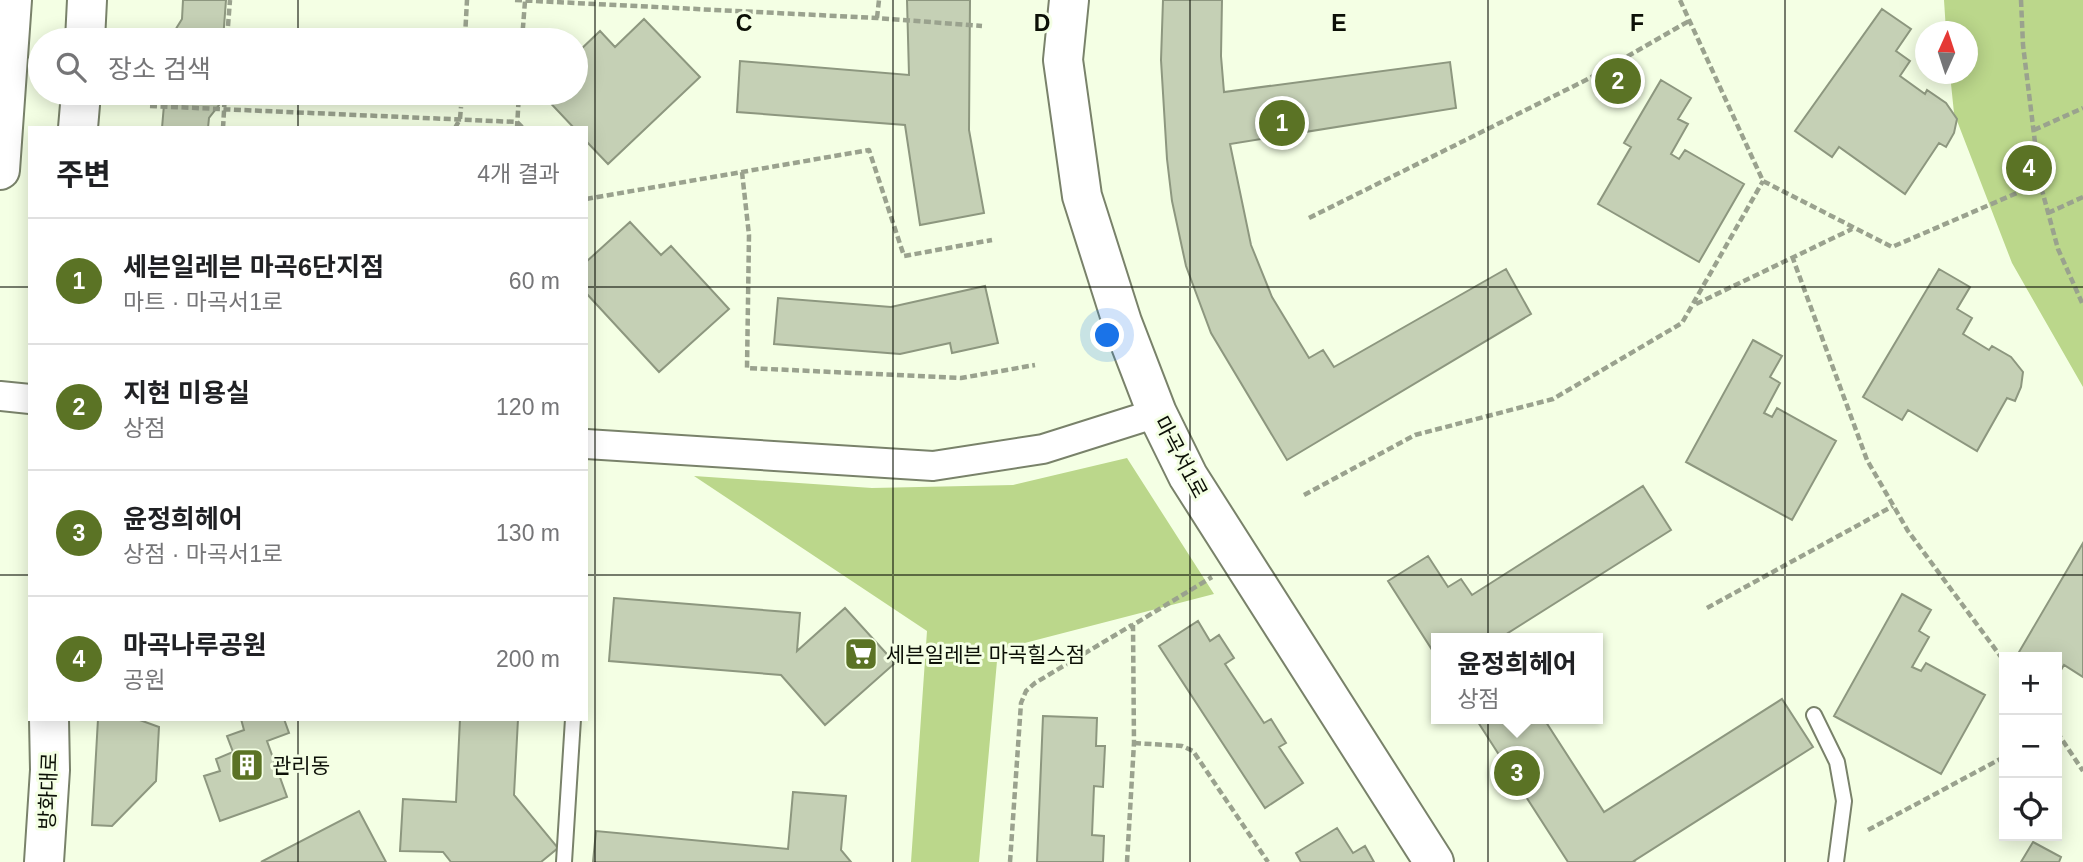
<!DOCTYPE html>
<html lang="ko">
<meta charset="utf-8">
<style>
:root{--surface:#fff;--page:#f2f2f2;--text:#202124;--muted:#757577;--line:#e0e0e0;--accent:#5b7325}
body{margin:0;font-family:Arial,"Noto Sans KR",sans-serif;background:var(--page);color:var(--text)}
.controls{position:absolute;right:21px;bottom:21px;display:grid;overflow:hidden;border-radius:0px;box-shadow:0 4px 18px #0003}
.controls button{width:63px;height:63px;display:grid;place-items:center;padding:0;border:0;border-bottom:2px solid var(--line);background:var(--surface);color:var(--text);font:35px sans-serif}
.compass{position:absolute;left:1915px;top:21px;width:63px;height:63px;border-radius:50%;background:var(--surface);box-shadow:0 4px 18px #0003;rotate:3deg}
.you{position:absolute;left:1108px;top:336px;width:24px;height:24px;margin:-18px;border:5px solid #fff;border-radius:50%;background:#1a73e8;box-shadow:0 0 0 10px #1a73e833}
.badge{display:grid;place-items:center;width:46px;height:46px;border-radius:50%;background:var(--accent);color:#fff;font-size:23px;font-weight:700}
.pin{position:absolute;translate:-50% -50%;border:4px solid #fff;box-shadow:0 2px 7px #0006}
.popup{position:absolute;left:1431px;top:633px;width:172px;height:91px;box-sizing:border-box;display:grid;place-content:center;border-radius:0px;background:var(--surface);filter:drop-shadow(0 2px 5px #0005);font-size:23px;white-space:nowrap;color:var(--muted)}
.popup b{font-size:26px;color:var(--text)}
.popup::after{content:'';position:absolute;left:50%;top:100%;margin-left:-14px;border:14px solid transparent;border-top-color:var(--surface)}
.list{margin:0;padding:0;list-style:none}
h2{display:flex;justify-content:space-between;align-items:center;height:91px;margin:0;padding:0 28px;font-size:30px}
h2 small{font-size:23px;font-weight:400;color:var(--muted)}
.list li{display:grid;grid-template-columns:46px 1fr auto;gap:21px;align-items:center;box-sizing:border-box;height:126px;padding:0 28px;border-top:2px solid var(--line)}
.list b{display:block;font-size:26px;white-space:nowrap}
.list p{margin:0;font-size:23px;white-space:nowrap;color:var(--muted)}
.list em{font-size:23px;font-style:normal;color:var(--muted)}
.icon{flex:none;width:38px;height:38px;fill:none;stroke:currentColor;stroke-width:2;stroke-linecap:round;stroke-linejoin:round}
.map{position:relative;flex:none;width:2083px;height:862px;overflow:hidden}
.search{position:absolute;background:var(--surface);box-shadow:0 4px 18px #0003;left:28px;top:28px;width:560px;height:77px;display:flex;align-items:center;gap:18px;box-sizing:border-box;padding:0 24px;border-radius:38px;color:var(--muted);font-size:26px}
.panel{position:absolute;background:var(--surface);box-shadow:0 4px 18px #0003;left:28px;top:126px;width:560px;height:595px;border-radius:0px}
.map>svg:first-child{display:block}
.green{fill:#bbd78b}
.building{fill:#c5d0b5;stroke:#8d977f;stroke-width:2}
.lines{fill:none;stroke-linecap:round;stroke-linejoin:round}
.lane-casing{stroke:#79826a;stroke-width:18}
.street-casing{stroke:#79826a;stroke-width:32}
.secondary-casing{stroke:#79826a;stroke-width:42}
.primary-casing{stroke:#79826a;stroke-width:42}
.path{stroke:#9aa28e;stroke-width:4.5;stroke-dasharray:7 3.5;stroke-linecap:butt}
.lane{stroke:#fff;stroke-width:14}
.street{stroke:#fff;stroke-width:28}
.secondary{stroke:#fff;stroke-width:38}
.primary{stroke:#fff;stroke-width:38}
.grid{fill:none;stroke:#0c1007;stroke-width:2;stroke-opacity:0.55}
.labels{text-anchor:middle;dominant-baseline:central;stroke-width:6;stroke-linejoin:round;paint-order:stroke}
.street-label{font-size:21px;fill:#0c1007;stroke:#f4ffe4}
.poi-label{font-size:21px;fill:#0c1007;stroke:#f4ffe4;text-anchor:start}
.grid-label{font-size:23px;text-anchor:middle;font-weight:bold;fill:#0c1007;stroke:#f4ffe4;stroke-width:6;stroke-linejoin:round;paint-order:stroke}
</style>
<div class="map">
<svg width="2083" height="862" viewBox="0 0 2083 862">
<rect width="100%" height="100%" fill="#f4ffe4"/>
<path class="green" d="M1944 0H2083V387L2012 263 1954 113 1950 74H1968V32L1946 31Z
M1127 458 1214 594 998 650 979 862H911L927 631 694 476 872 488 1013 485Z"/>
<path class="building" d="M183 0H226L223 40H169L182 19Z
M907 0H970L969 130 984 213 920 225 905 125 737 112 740 61 909 75Z
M1163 0H1222L1221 56 1224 92 1450 62 1456 108 1230 144 1251 245 1272 297 1309 358 1323 350 1334 367 1506 269 1531 314 1287 460 1211 333 1186 266 1172 201 1167 159 1161 60Z
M1882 9 1911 29 1896 51 1910 61 1900 76 1925 94 1927 90 1946 103 1957 119 1954 133 1946 147 1939 143 1905 194 1839 147 1832 157 1795 131Z
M644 19 700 77 608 164 586 141V128H574L541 93H576V54L600 31 615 47Z
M184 29 404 40H184Z
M1661 80 1691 98 1678 119 1688 124 1671 154 1679 159 1685 150 1744 184 1699 262 1598 204 1631 147 1624 143Z
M165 93H220L219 105 209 118 208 128H162Z
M349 93H491V100Z
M630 222 661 255 671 246 729 309 659 372 586 293V262Z
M1939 269 1970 287 1957 309 1972 318 1963 334 1989 350 1992 346 2011 357 2023 372 2021 387 2015 401 2007 398 1977 451 1908 410 1902 420 1863 397Z
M985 286 998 343 952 353 950 343 900 354 774 344 778 298 891 307Z
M1753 340 1782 356 1770 377 1780 383 1764 413 1772 417 1777 408 1836 441 1792 520 1686 462Z
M1643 486 1671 530 1500 638H1436V656L1388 581 1428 556 1448 587 1461 579 1472 595Z
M2083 543V677L2064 665 2058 675 2057 657H2028L2019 652Z
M1902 594 1931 610 1919 631 1929 637 1912 667 1921 671 1926 663 1985 695 1941 774 1834 716Z
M614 598 800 613 797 651 845 608 895 663 825 725 781 675 609 661Z
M1198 621 1210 641 1219 635 1234 658 1225 664 1264 723 1271 719 1286 743 1279 747 1303 783 1265 808 1159 646Z
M1782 699 1813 747 1634 861 1635 862H1568L1476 719H1544L1604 812Z
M1043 716 1097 718 1096 746H1105L1103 787 1094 786 1092 835 1104 836 1103 862H1037Z
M98 719H137L159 727 156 781 112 826 92 825Z
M241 719H284L289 733 267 741 287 797 220 821 204 776 220 771 216 759 233 752 227 736 244 730Z
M460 719H518L514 795 558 848 541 862H451L443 852 400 851 403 799 456 802Z
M793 792 846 796 841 850 851 862H593L596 831 788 849Z
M359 811 386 862H261Z
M1337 828 1353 853 1365 846 1374 862H1301L1296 853Z
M2033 842 2061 857 2059 862H2021Z"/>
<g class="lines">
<defs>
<path id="lane" d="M1814 715 1837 762 1844 801 1836 862
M564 862 573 719"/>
<path id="street" d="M0 396 30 399
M586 444 933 466 1043 449 1157 413"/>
<path id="secondary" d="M1069 0 1063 60 1082 196 1122 322 1157 413 1188 476 1434 862"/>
<path id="primary" d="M85 40 87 0
M78 128 81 93
M0 170 12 0
M44 862 50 770 49 719"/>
</defs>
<use href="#lane" class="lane-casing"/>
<use href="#street" class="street-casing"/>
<use href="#secondary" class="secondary-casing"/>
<use href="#primary" class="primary-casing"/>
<path class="path" d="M515 0 877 18 982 26
M1680 0 1763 181 1892 247 2040 183
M2021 0 2023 45 2040 183 2058 249 2083 305
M877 18 879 0
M228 26 230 0
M465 37 467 0
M522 40 525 1
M150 106 517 122 523 128
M223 128 225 94
M455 128 460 119 461 107
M517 128 519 93
M2034 130 2083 108
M742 172 749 235 747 368 961 378 1035 365
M586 199 869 150 904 256 992 240
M2048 213 2083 197
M1309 218 1588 79 1689 21
M1792 256 1867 460 1908 531 2004 661
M1696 304 1852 229
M1304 495 1415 435 1553 399 1682 323 1763 181
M1707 608 1893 506
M2057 732 2083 771
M1134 743 1182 746 1193 751 1268 862
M1868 830 2004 757
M1010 862 1021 703 1026 691 1035 683 1132 625
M1127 862 1134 743 1133 625 1212 577"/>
<use href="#lane" class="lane"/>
<use href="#street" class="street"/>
<use href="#secondary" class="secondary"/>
<use href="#primary" class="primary"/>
</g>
<path class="grid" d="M298 0V40M595 0V862M893 0V862M1190 0V862M1488 0V862M1785 0V862M298 93V128M0 287H30M586 287H2083M0 575H30M586 575H2083M298 719V862"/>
<defs>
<symbol id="supermarket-square" viewBox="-11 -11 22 22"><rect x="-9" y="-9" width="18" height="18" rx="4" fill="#5b7325" stroke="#f4ffe4"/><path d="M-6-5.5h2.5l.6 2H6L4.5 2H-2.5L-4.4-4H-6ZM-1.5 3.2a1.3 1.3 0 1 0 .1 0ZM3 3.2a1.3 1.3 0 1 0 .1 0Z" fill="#fff"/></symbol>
<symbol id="building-square" viewBox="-11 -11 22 22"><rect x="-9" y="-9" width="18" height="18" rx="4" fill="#5b7325" stroke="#f4ffe4"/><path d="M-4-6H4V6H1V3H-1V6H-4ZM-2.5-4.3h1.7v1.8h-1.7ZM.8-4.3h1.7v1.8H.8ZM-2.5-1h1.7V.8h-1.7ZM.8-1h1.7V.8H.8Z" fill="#fff"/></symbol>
</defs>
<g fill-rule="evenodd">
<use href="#supermarket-square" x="842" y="635" width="38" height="38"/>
<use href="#building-square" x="228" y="746" width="38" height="38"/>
</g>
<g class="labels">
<g class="street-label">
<text transform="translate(1181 457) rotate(62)">마곡서1로</text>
<text transform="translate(48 791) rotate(-88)">방화대로</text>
</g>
<g class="poi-label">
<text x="886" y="654">세븐일레븐 마곡힐스점</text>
<text x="272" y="765">관리동</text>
</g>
</g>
<g class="grid-label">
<text x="744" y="31">C</text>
<text x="1042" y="31">D</text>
<text x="1339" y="31">E</text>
<text x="1637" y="31">F</text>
</g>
</svg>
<div class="controls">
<button>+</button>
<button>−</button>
<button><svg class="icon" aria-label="locate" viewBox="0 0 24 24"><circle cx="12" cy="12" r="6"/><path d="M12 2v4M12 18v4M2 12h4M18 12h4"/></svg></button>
</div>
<svg class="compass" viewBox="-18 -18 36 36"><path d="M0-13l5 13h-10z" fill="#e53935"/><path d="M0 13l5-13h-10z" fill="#757577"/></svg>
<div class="you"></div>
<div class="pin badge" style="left:1282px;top:123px">1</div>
<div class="pin badge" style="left:1618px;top:81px">2</div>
<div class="pin badge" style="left:1517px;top:773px">3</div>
<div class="popup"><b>윤정희헤어</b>상점</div>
<div class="pin badge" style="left:2029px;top:168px">4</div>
<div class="search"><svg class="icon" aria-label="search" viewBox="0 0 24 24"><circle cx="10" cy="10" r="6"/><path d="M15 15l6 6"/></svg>장소 검색</div>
<section class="panel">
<h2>주변<small>4개 결과</small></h2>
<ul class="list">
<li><span class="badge">1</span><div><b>세븐일레븐 마곡6단지점</b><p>마트 · 마곡서1로</p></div><em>60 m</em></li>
<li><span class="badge">2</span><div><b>지현 미용실</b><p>상점</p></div><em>120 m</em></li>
<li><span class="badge">3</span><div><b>윤정희헤어</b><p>상점 · 마곡서1로</p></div><em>130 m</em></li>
<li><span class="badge">4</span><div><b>마곡나루공원</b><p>공원</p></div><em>200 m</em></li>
</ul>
</section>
</div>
